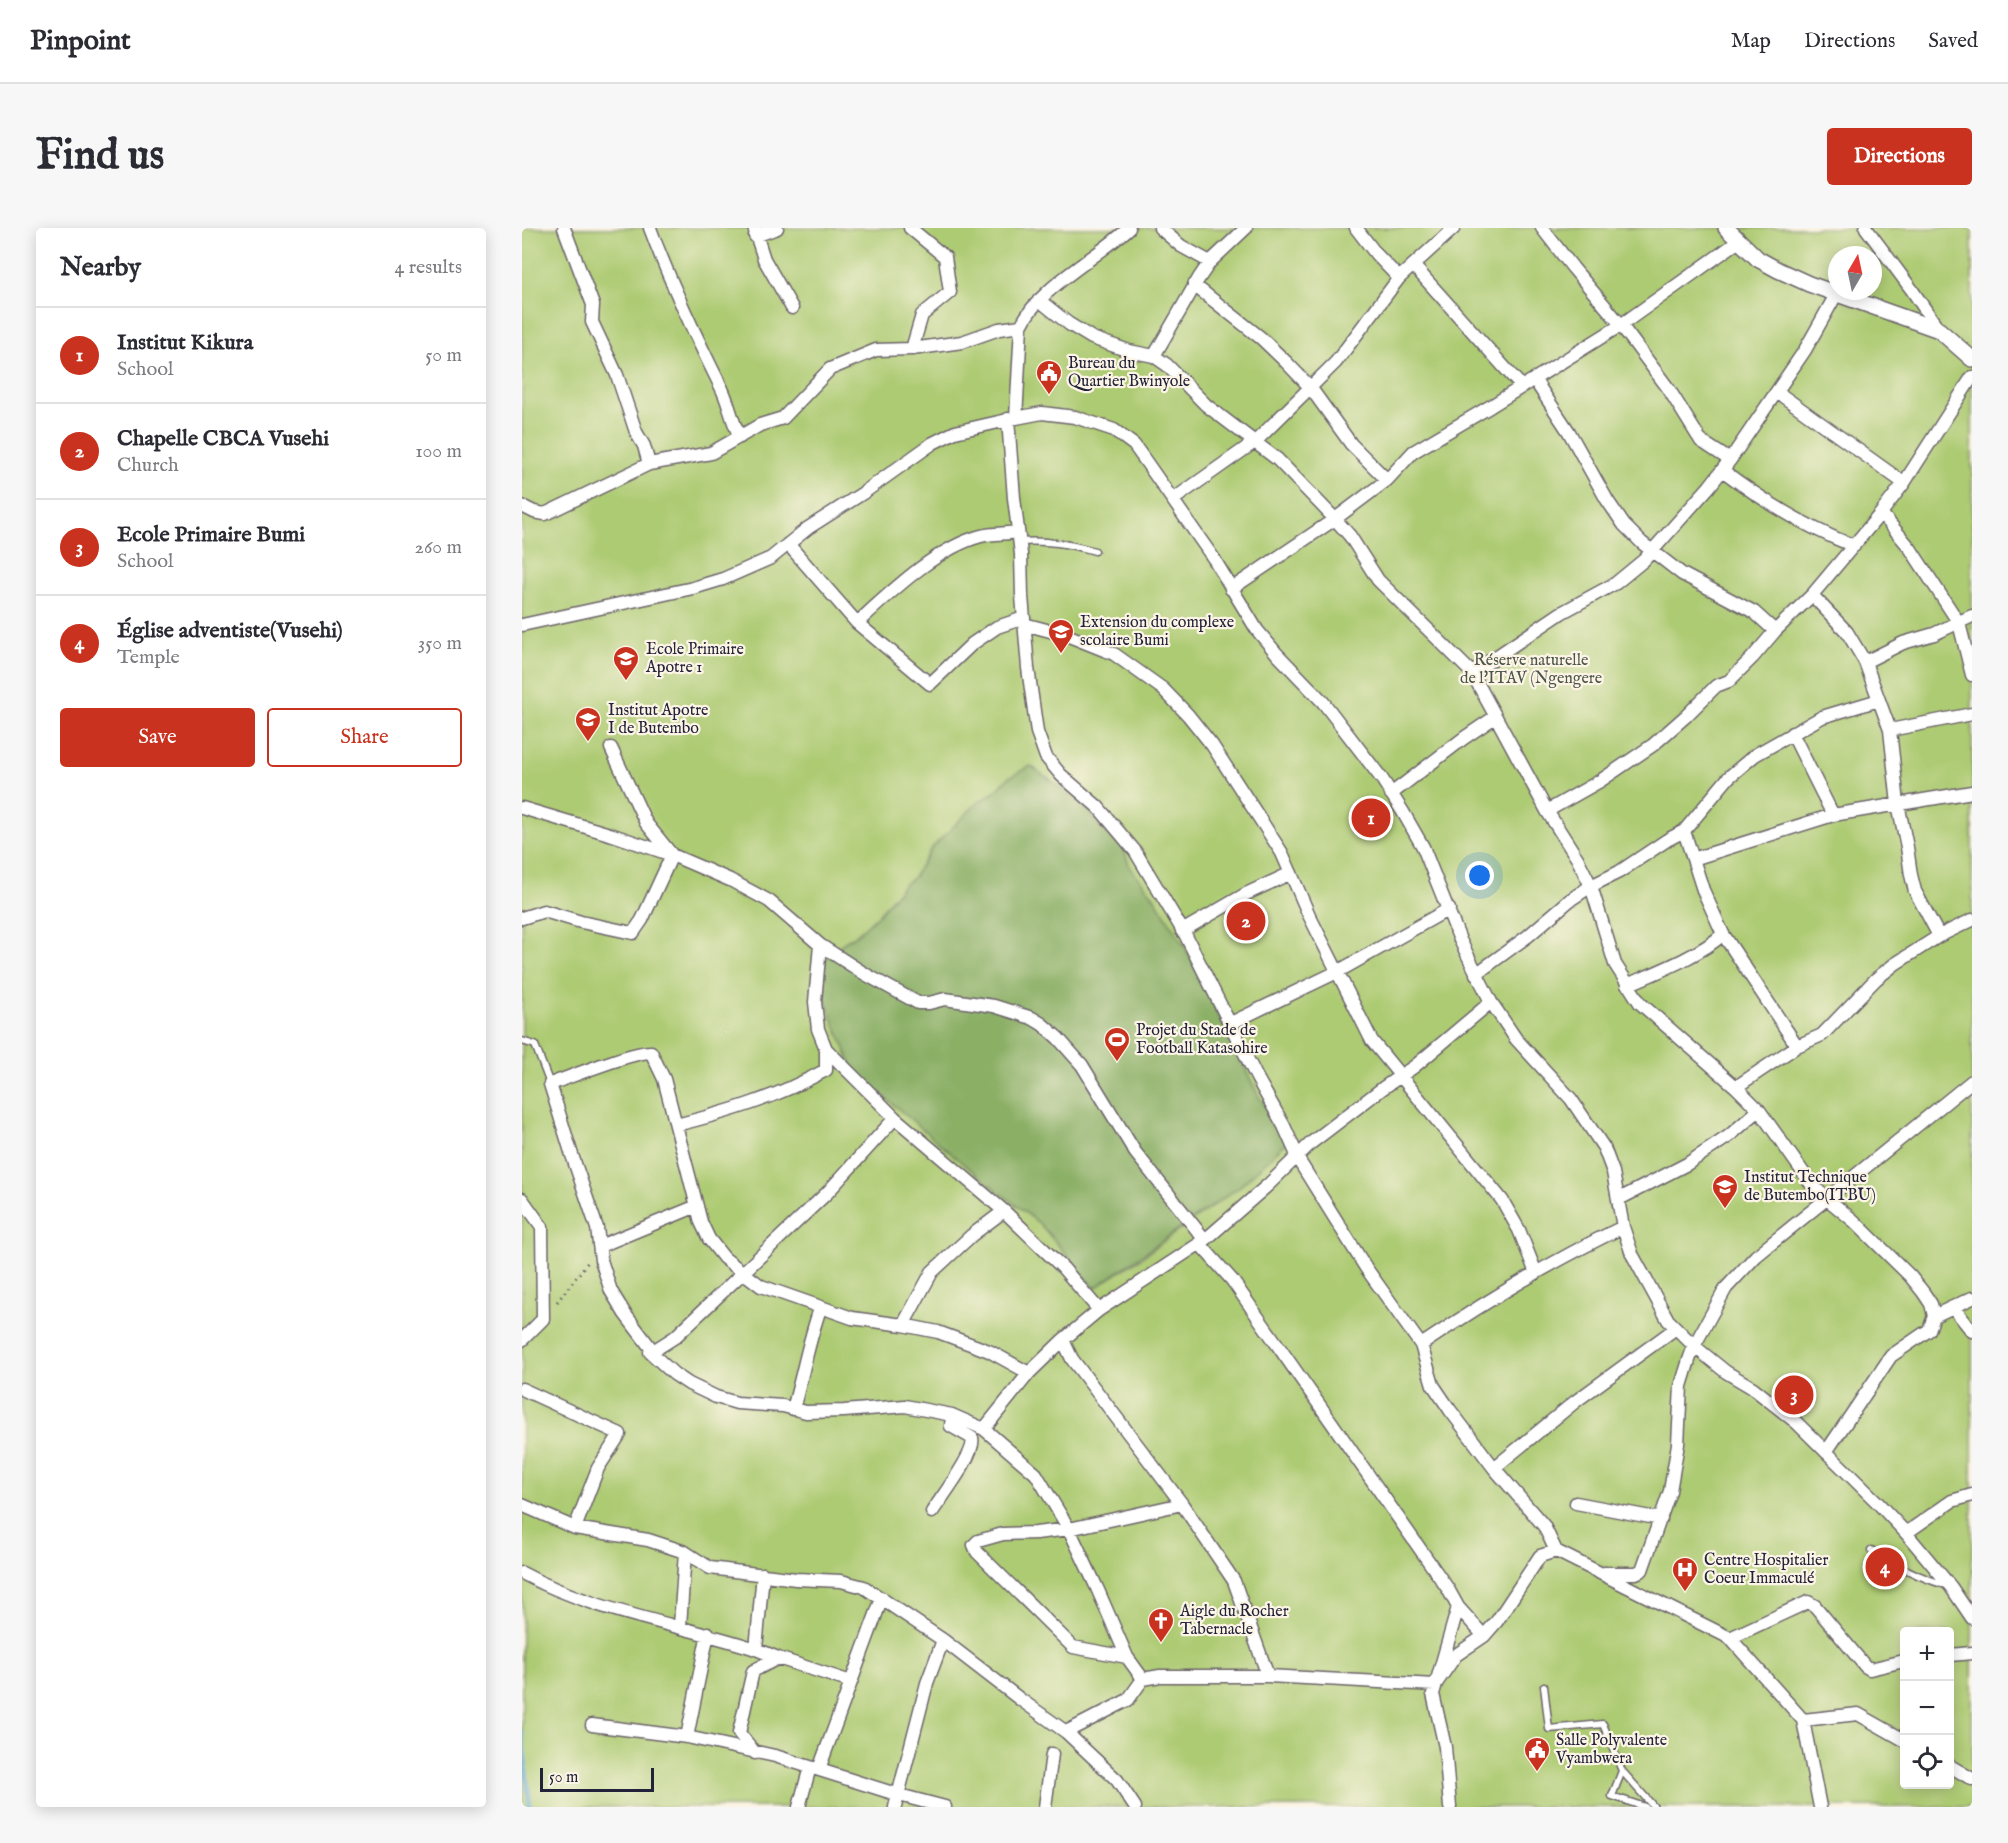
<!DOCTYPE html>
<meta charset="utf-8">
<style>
:root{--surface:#fff;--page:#f7f7f7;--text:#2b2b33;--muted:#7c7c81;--line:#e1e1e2;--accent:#c8321e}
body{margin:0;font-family:"IM FELL English",serif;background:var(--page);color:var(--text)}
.controls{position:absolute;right:18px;bottom:18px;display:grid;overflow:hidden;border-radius:6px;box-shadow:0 3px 15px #0003}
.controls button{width:54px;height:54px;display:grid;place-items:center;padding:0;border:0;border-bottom:2px solid var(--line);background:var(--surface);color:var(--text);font:30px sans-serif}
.compass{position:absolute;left:1306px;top:18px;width:54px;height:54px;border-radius:50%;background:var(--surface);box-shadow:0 3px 15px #0003;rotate:9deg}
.scale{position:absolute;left:18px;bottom:15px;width:114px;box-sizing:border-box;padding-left:6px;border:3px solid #22223b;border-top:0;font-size:16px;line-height:21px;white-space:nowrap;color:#22223b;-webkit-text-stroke:4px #fcf5e5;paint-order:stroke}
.you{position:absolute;left:958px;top:648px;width:21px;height:21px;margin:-15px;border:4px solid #fff;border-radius:50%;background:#1a73e8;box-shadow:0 0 0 9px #1a73e833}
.badge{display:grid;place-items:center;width:39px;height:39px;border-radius:50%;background:var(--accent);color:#fff;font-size:20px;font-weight:700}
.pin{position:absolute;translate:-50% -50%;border:3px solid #fff;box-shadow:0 2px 6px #0006}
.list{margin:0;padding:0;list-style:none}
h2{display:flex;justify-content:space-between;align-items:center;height:78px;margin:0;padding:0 24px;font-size:26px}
h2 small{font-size:20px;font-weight:400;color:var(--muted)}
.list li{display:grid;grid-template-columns:39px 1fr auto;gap:18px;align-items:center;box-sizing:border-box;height:96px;padding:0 24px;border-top:2px solid var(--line)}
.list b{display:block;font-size:22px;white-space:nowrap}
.list p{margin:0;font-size:20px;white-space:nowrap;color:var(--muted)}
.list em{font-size:20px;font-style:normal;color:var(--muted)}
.actions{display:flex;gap:12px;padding:18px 24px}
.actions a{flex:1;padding:14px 0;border:2px solid var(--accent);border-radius:6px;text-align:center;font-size:21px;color:var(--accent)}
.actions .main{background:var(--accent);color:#fff}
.icon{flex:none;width:33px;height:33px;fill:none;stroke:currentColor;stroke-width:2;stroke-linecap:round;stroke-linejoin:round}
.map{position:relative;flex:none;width:1450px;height:1579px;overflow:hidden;border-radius:6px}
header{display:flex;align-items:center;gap:36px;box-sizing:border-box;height:84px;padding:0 30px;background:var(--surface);border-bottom:2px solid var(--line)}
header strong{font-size:28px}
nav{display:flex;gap:33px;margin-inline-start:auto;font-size:21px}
.intro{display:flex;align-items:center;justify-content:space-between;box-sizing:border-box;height:144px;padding:0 36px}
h1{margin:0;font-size:42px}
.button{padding:15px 27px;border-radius:6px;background:var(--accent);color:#fff;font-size:21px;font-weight:700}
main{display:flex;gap:36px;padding:0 36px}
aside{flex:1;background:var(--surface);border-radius:6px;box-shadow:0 3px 15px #0003}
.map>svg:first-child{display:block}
.green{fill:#adcb73;stroke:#687657;stroke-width:1.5;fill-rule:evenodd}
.forest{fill:#8aaf65;stroke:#566850;stroke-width:1.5}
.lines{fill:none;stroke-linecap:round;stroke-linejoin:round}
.stream{stroke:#60a5d5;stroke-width:4.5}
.service-casing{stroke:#6c646a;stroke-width:9}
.minor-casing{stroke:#6c646a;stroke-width:15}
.tertiary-casing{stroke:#6c646a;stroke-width:18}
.path{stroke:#6c646a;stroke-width:3;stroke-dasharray:1.5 4.5;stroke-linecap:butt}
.service{stroke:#fff;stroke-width:6}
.minor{stroke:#fff;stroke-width:12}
.tertiary{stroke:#fff;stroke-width:15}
.labels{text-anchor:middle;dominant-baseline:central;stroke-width:4.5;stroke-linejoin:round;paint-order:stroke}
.poi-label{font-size:16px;fill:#22223b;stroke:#fcf5e5;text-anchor:start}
.park-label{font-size:16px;fill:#4c554c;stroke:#fcf5e5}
</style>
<header>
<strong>Pinpoint</strong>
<nav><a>Map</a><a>Directions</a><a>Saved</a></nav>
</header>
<div class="intro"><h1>Find us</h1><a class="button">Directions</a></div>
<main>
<aside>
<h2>Nearby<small>4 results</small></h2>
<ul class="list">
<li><span class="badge">1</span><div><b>Institut Kikura</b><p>School</p></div><em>50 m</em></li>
<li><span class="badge">2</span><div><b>Chapelle CBCA Vusehi</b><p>Church</p></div><em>100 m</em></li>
<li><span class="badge">3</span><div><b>Ecole Primaire Bumi</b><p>School</p></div><em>260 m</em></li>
<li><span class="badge">4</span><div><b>Église adventiste(Vusehi)</b><p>Temple</p></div><em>350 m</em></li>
</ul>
<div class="actions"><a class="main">Save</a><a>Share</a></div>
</aside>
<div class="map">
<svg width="1450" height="1579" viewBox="0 0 1450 1579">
<rect width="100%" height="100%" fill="#fcf5e5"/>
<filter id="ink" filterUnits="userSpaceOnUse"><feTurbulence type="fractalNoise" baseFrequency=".0167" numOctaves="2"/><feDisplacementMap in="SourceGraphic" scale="12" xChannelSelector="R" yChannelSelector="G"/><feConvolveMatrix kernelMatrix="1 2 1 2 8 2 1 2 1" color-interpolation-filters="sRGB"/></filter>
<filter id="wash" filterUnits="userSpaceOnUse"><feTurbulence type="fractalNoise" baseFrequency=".008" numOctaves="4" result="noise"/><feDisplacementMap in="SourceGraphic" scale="24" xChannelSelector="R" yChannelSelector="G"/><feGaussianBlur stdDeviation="1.35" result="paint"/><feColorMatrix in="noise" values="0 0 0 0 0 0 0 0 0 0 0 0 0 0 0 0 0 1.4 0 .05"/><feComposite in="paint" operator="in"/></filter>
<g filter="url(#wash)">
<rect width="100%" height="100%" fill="#f4dfc2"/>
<path class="green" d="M0 0H1450V1579H0ZM1315 27H1351V63H1315ZM487 549H526L542 564 566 581 578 600 601 619 608 640 630 666 664 721 737 869 766 913 717 959 616 1032 573 1060 518 996 439 934 321 715 333 708 356 687 382 656 391 650 409 622 484 554ZM1382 1404H1428V1556H1382Z"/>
<path class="forest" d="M509 538 566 581 578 600 601 619 608 640 630 666 664 721 737 869 766 913 717 959 573 1060 518 996 439 934 332 843 300 764 299 755 302 736 305 729 321 715 333 708 356 687 382 656 391 650 409 621 455 575 474 563 487 549Z"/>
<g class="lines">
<path class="stream" d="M0 1504 8 1579"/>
</g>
</g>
<g filter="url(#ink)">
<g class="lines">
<defs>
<path id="service" d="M498 314C525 312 547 316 573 323
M0 813 13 817 28 856
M1349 1322C1373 1336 1397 1350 1424 1357
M1022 1458 1027 1501 1081 1496 1100 1543 1090 1568 1123 1579
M1100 1543 1132 1579"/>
<path id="minor" d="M42 0 71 77 70 94 95 147 114 204 122 218 127 236
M128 0C148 54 172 105 198 157 207 173 209 192 218 209
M232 0 242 31 270 80
M388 0 423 29 428 64 400 87 390 121
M638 0 659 18 688 34
M834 0 854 26 877 50
M1020 0 1051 40 1099 97 1146 160 1179 213 1208 232
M1344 0 1390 62 1417 102
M233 8 255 0
M891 37 1000 159
M672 57 739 110 764 134 788 159 829 216 865 252
M517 72 547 96 570 110 607 123 632 128 645 137 684 177 755 231 813 291 828 308 856 352 950 445 1025 583 1055 630 1069 658 1093 736 1118 775 1214 859 1237 882 1290 957 1304 970 1332 993 1388 1048 1401 1064 1409 1076 1412 1088 1407 1102 1369 1128 1304 1224
M632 128 677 50 688 34 724 0
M1012 151 1047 204 1085 272 1102 297 1120 315 1160 346 1232 384 1253 403
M1255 164 1382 255
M494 190 499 98C518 58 574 31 607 0
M486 191 492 270 499 326 500 368 506 440 515 504 524 529 539 547 576 579 613 623 664 708 735 850 762 898 779 936 844 1040 899 1117 911 1157 928 1182 972 1240 1022 1298 1034 1323
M1200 242C1240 272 1285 300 1332 318
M652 271 734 213 814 134 877 50 932 0
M0 278 12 284 23 286 127 236 189 225 238 197 261 190 308 141 354 122 390 121 440 114 477 101 499 98
M1359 285 1388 320 1437 395 1450 447
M266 316 335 395 408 456 450 416 475 399 502 390
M709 361 813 291 865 252 891 224 969 178 1099 97 1217 13
M1290 367 1325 404 1343 434 1368 502 1376 576 1385 619 1389 647 1393 663 1417 708
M335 395C369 364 414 320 459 308 471 305 484 306 496 304
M502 396 547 408 592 426 641 461 666 487 690 517 760 625 787 687 850 813 980 972 997 1002 1014 1045
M0 397 171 360 201 351 249 330 286 300 341 265 411 215 433 204 494 190 520 185 553 189 592 202 612 217 627 238 692 331 735 402 755 426 801 474 860 551 881 584 901 619 938 712 969 774 994 811 1049 871 1082 920 1091 944 1101 999 1110 1026 1146 1092 1172 1118 1204 1144 1231 1160 1274 1194 1355 1274 1384 1305 1429 1359 1450 1390
M1343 434 1381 415 1412 406 1450 388
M950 445 1039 385 1094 355 1122 332 1187 259 1208 232 1283 122 1315 65
M1368 502 1450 486
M1270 505 1311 587
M869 566 942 510 973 489
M0 580 91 607 150 627 208 652 247 673 298 717 343 746 396 775H407L423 771 472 778 510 790 520 796 536 810 560 837 613 924 683 1012
M1025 583 1078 553 1131 517 1164 488 1194 458 1207 453 1231 429 1253 403 1290 367 1359 285 1382 255 1450 149
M1162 603 1181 662 1201 706 1275 818
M1171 631 1311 587 1450 564
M0 690 22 683 59 694 111 705 120 692 150 627 124 595 89 520
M660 703 724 666 769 645
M298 717 293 774 296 801 304 821 373 890 482 983 541 1040 577 1082
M954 746 1006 708 1048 672 1069 658 1097 644 1145 612 1162 603 1207 549 1233 527 1300 489 1357 472
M1105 757C1133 745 1179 727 1201 706
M707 796 815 744 927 681
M1214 859 1275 818 1300 807 1354 751 1373 736 1417 708 1450 692
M154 897C210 883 253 870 304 842V821
M0 971 20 999 21 1091 0 1112
M1097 971 1165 936 1207 908 1237 882
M677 1015 710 1052 926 1361 936 1379 911 1466 923 1519 928 1579
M78 1018 175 978
M1431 1079 1450 1103
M1412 1088 1450 1070
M381 1097 410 1044 450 1007 482 983
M541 1112 577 1082 683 1012 746 957 789 915 861 860 893 838 969 774
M899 1117C964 1073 1030 1033 1101 999
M131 1123 153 1109 305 965 373 890
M0 1161 98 1206 76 1240 53 1300
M271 1181C281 1146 286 1115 298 1081
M462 1201 507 1145
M972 1240 1054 1173 1154 1100
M1054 1275 1139 1291
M0 1277 53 1300 126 1312 163 1324 188 1340 274 1351 319 1353 342 1359 421 1412 499 1472 544 1504 595 1552 613 1579
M410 1284C419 1270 455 1224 450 1210L429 1198 430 1187
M1384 1305 1430 1273 1450 1267
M0 1345C72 1384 157 1396 234 1421
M1082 1345H1114L1120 1342 1148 1263 1156 1216 1159 1158 1167 1132 1172 1118 1204 1060 1234 1028 1450 853
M936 1379 962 1408
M158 1398 163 1324
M1208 1410 1286 1374 1293 1378 1343 1438 1348 1441 1382 1433
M1428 1427 1450 1425
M605 1429 551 1419 455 1324 452 1317 456 1313 481 1306 514 1305 547 1301 660 1276
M256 1430 329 1454
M621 1451 605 1429 575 1360 547 1301 514 1246 462 1201 430 1187 383 1178 322 1183 284 1184 261 1178 215 1175 194 1169 167 1156 152 1146 128 1124 131 1123 103 1086 89 1063 79 1032 75 1000 49 924 28 856C48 849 112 823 129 824L142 851 179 994 187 1011 202 1030 239 1058 330 1090 381 1097 416 1104 467 1123 507 1145 541 1112 550 1131 660 1276 712 1353 746 1448
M1281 1492 1336 1486 1382 1512
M70 1497 165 1509 253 1528 377 1567 423 1579
M544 1504 606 1472 621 1451 638 1448H746L913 1457 934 1427 962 1408 975 1393 1018 1328 1034 1323 1208 1410 1281 1492 1298 1579
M165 1509 186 1405
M233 1525 217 1505 231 1443 256 1430 234 1421 241 1346
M1428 1538 1450 1551
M297 1541 360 1370
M277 1579 288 1539
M373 1579 405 1455 421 1412
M523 1579 530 1526"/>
<path id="tertiary" d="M1204 0 1236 31 1256 42 1287 56 1417 102 1450 131"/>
</defs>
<use href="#service" class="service-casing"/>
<use href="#minor" class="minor-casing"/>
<use href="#tertiary" class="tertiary-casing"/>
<path class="path" d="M35 1074 66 1034"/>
<use href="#service" class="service"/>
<use href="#minor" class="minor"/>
<use href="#tertiary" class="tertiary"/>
</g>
</g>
<defs>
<symbol id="civic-pin" viewBox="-11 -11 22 30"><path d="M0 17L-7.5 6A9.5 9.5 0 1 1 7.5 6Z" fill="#c8321e" stroke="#fcf5e5"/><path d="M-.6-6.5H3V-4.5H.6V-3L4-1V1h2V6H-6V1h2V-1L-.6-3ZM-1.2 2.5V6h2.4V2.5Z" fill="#fff"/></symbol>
<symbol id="school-pin" viewBox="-11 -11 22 30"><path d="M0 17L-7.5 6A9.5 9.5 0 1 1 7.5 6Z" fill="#c8321e" stroke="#fcf5e5"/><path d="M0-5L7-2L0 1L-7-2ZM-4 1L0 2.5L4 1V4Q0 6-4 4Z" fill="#fff"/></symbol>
<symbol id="stadium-pin" viewBox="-11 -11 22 30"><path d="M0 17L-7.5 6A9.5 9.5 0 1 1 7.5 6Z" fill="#c8321e" stroke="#fcf5e5"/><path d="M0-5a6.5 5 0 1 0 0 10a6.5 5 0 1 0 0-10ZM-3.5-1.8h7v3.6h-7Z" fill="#fff"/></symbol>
<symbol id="hospital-pin" viewBox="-11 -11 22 30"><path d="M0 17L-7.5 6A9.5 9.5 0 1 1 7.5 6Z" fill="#c8321e" stroke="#fcf5e5"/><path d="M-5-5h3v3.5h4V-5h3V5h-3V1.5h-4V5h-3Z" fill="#fff"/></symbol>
<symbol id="church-pin" viewBox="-11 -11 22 30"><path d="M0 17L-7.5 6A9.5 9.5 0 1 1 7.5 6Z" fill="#c8321e" stroke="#fcf5e5"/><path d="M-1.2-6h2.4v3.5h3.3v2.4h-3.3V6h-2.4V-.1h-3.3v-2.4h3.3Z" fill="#fff"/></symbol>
</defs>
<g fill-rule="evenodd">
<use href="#civic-pin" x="512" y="130" width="30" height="40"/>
<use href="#school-pin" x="524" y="389" width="30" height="40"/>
<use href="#school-pin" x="89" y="416" width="30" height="40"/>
<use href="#school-pin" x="51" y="477" width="30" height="40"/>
<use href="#stadium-pin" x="580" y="797" width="30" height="40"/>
<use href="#school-pin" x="1188" y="944" width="30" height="40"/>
<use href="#hospital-pin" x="1148" y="1327" width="30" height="40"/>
<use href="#church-pin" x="624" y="1378" width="30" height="40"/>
<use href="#civic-pin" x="1000" y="1507" width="30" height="40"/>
</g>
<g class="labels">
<g class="poi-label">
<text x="546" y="136">Bureau du<tspan x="546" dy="18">Quartier Bwinyole</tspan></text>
<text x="558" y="395">Extension du complexe<tspan x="558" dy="18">scolaire Bumi</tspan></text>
<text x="124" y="422">Ecole Primaire<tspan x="124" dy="18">Apotre 1</tspan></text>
<text x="86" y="483">Institut Apotre<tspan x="86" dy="18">I de Butembo</tspan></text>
<text x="614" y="803">Projet du Stade de<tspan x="614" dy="18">Football Katasohire</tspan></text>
<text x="1222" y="950">Institut Technique<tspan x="1222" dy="18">de Butembo(ITBU)</tspan></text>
<text x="1182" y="1333">Centre Hospitalier<tspan x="1182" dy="18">Coeur Immaculé</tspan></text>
<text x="658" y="1384">Aigle du Rocher<tspan x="658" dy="18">Tabernacle</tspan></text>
<text x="1034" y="1513">Salle Polyvalente<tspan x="1034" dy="18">Vyambwera</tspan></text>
</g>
<g class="park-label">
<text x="1009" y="433">Réserve naturelle<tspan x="1009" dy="18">de l'ITAV (Ngengere</tspan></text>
</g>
</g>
</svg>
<div class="controls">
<button>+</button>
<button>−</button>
<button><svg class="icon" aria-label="locate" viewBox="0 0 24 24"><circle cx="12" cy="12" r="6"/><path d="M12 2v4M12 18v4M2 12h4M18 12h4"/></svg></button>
</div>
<svg class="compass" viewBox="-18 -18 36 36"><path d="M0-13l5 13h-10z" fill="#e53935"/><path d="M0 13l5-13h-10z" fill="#7c7c81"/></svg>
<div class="scale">50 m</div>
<div class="you"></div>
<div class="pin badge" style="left:849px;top:590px">1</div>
<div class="pin badge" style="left:724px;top:693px">2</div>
<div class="pin badge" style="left:1272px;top:1167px">3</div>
<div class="pin badge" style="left:1363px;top:1339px">4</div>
</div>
</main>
